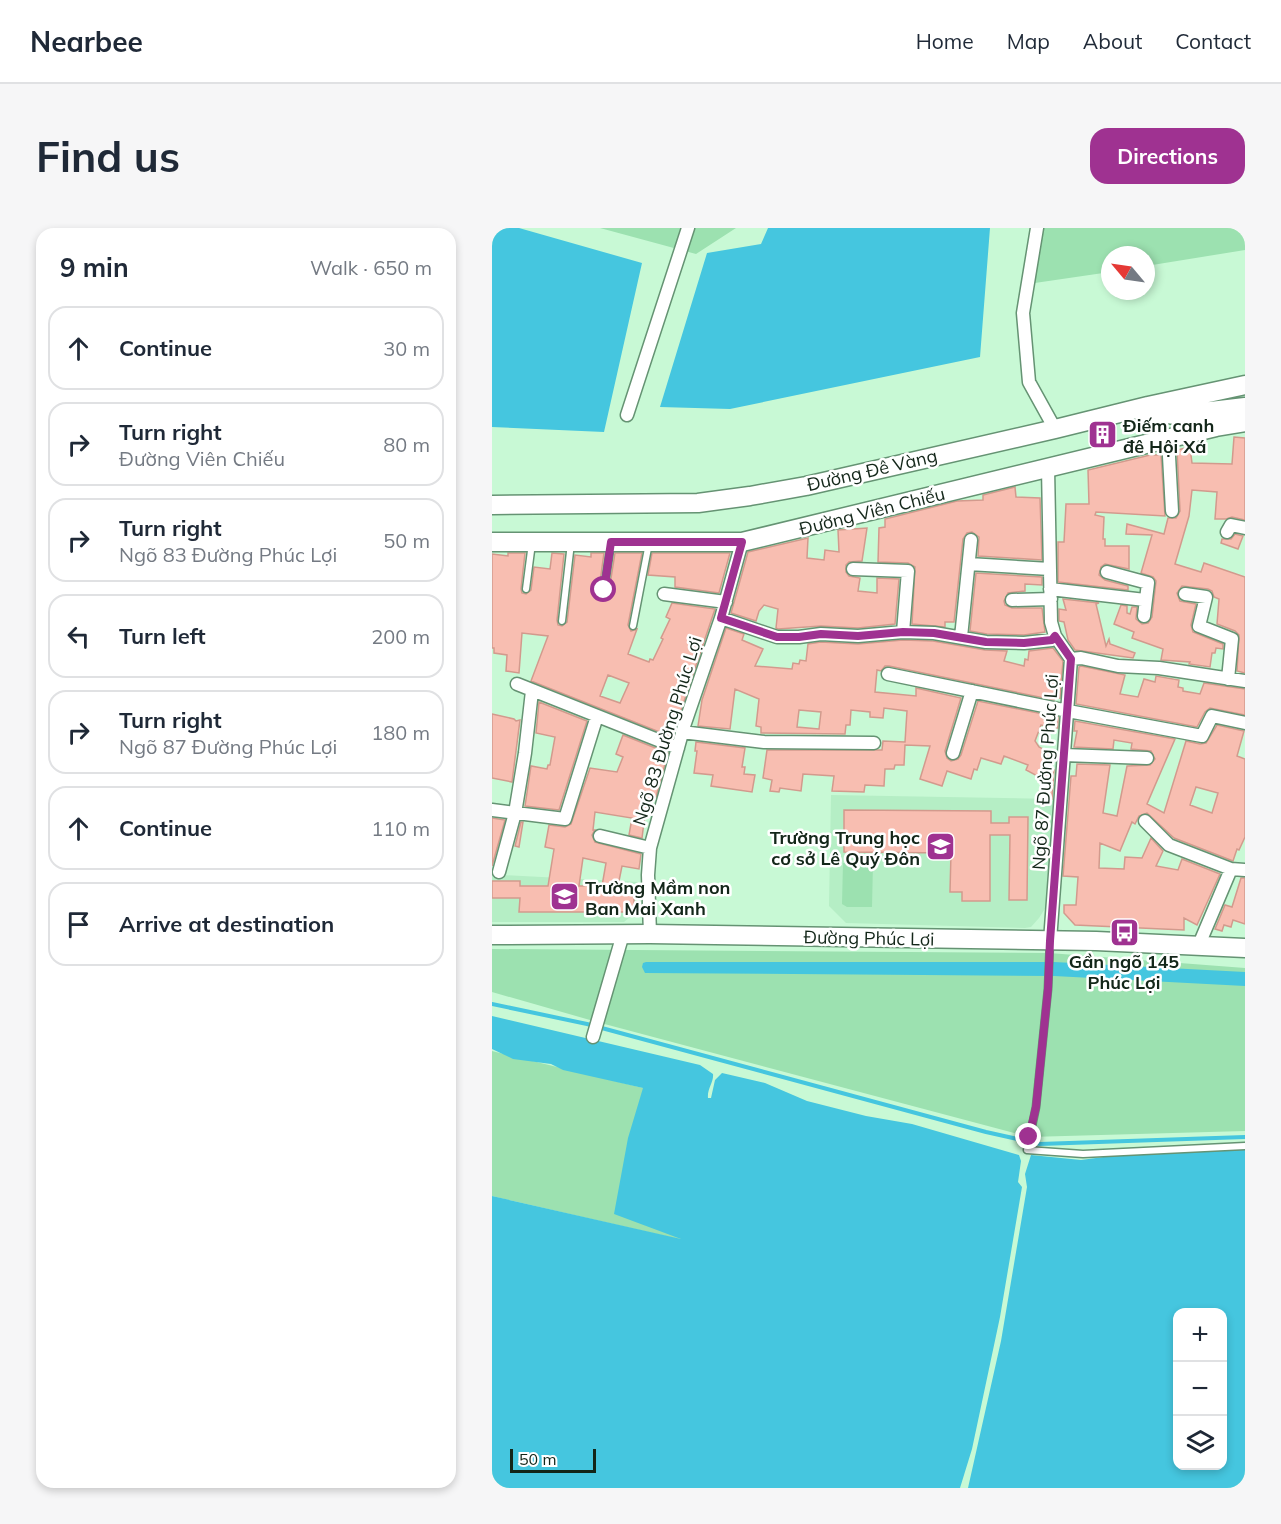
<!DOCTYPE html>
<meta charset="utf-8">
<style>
:root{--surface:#fff;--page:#f6f6f7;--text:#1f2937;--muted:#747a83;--line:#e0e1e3;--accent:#9f3291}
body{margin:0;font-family:Mulish,sans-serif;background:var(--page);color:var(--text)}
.controls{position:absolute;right:18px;bottom:18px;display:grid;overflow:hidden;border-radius:12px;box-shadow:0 3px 9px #0003}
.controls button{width:54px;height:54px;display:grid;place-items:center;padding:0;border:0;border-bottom:2px solid var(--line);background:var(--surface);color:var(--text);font:30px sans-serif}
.compass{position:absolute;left:609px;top:18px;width:54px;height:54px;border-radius:50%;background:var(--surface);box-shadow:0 3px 9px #0003;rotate:299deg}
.scale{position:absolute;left:18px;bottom:15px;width:86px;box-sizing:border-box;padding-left:6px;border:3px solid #132619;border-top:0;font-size:16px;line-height:21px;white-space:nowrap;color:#132619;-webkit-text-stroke:4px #fff;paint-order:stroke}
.stop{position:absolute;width:18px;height:18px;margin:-14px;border:4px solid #9f3291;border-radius:50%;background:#fff}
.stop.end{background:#9f3291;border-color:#fff;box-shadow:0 2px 6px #0008}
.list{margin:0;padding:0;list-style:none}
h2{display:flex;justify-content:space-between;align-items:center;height:78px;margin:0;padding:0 24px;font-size:26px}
h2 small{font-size:20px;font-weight:400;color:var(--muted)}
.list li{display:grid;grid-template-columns:39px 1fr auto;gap:18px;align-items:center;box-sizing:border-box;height:84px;margin:0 12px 12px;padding:0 12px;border:2px solid var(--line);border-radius:18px}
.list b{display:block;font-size:22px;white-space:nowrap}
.list p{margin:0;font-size:20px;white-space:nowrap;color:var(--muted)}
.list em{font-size:20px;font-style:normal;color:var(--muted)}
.icon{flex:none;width:33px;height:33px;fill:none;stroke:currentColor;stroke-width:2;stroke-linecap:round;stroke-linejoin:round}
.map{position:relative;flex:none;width:753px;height:1260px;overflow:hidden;border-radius:18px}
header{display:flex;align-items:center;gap:36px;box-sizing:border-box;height:84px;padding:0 30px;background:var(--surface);border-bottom:2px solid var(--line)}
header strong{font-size:28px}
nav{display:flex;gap:33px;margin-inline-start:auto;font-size:21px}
.intro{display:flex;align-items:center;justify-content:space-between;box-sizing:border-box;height:144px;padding:0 36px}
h1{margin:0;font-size:42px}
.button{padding:15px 27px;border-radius:18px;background:var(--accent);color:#fff;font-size:21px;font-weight:700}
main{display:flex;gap:36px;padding:0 36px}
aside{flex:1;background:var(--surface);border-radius:18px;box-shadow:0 3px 9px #0003}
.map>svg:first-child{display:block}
.built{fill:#b5eec5}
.green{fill:#9ce1b0}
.water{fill:#45c6df;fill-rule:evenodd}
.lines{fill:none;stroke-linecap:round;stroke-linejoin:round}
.stream{stroke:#45c6df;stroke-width:4}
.building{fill:#f8beb1;stroke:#d29a8d;stroke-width:1.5;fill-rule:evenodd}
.lane-casing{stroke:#659373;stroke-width:9}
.street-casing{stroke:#659373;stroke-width:15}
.secondary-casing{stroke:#659373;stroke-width:21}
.lane{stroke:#fff;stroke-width:6}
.street{stroke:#fff;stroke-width:12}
.secondary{stroke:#fff;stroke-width:18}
.route{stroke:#9f3291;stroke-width:8}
.labels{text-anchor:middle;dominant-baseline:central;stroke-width:5;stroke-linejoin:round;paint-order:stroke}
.poi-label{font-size:18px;font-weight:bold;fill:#132619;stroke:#fff;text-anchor:start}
.street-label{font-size:18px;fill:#132619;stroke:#fff}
</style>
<header>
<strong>Nearbee</strong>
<nav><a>Home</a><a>Map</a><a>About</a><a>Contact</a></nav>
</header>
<div class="intro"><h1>Find us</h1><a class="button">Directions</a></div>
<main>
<aside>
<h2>9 min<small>Walk · 650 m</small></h2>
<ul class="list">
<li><svg class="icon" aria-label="ahead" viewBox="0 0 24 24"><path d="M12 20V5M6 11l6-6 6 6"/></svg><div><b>Continue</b></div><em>30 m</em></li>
<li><svg class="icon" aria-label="right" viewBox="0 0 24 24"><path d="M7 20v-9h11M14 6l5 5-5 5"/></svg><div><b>Turn right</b><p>Đường Viên Chiếu</p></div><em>80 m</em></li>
<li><svg class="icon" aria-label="right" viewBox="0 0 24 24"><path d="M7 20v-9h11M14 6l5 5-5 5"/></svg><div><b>Turn right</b><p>Ngõ 83 Đường Phúc Lợi</p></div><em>50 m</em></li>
<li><svg class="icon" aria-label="left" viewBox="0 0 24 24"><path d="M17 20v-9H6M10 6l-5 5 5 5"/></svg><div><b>Turn left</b></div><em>200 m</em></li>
<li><svg class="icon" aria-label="right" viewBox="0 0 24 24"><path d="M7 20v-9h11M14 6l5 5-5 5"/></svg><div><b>Turn right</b><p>Ngõ 87 Đường Phúc Lợi</p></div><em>180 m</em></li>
<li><svg class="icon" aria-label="ahead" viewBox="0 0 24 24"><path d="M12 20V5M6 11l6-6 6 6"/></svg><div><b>Continue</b></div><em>110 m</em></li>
<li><svg class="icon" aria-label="arrive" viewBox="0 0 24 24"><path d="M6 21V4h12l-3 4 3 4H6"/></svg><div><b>Arrive at destination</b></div></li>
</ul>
</aside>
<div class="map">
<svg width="753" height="1260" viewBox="0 0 753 1260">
<rect width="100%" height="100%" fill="#c8f9d5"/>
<path class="built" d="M339 567 564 571 557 667 554 679 547 690 539 699 533 700 354 695 337 678Z
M0 645 10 647 146 654 144 684 132 694H0Z"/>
<path class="green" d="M108 0H244L204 26Z
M545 0H753V22L654 38V27H618V44L536 56Z
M351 635H381L380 679H355L350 676Z
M0 721 557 725 753 740V903L537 909 105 794 0 764Z
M0 823 151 860 195 1013 0 968Z"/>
<path class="water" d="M0 0H27L150 35 112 204 0 199Z
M276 0H498L488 129 238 181 168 179 215 25 269 16Z
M154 734H562L753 744V758L562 748 153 745 150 739 151 735Z
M0 788 208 837 221 846C222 854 215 861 216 870H219L223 852 230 845 273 855 315 873 374 888 420 896 527 927 529 933 526 954 530 959 508 1089 480 1221 468 1260H0V968L189 1011 122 986 136 910 151 860 71 842 59 836 21 831 0 821Z
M753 921V1260H476L509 1113 535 959 533 946 539 927 589 932 634 926ZM686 1084H730V1238H686Z"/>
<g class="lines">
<path class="stream" d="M0 776 95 796 494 904 548 916 753 909"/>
</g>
<path class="building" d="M619 199 622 211 601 216 598 204Z
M742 209 753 210V292L740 289 734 291H723L725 264 700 262 697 288 683 336 709 344 712 335 753 349V445L745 443 747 407 743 403 725 396 727 371 722 369 720 363 716 361 690 358 685 365 688 373 704 376 699 397 701 404 731 416V421L724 420 723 425H720L718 439 697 436 698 434 669 432 671 421 640 410 642 404 622 396 629 377 635 378V385L638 386 640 379H645L644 391 650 396 656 395 660 389 664 353 661 349 649 345 660 307 634 306 635 296 672 306 676 290H684L688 283 685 222 698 219 700 235 740 236Z
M658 227H669L673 288 604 284 603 287 612 289 611 311H613V318H637V341L613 336 609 339 607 347 613 352 636 358V362L566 354V314H572L574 276H597L596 242Z
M523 259 524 269 548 270 550 332 486 328 487 309 480 304 475 305 471 311 462 394H453V399L420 396 423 339 416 335 386 334 387 300 393 299V291L465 273 491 272V267Z
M375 300 370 333 357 334 354 337V344L357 348 368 350 366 363 385 365V350L407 351 403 396 366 400 329 398 286 401 284 400 286 381 272 377 267 383 264 393 239 385 256 324 316 310 315 330 332 332 333 322 347 324 346 302Z
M743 306 751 308 746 321 729 315 730 311H739Z
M16 325H33L29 361 30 365 34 366 39 362 42 339 58 341 60 325 72 326 65 392 66 397 70 398 75 394 83 327 99 329V325H112L107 361 108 366 112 367 117 363 123 325H150L136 397 139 403 145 401 136 426 157 434 158 431 161 432 171 411 169 410 178 391 174 389 180 375 223 381 180 509 39 453 56 408 30 405 27 445 14 443 15 427 2 425V420H0V326L16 328ZM116 447 137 455 128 475 108 468Z
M160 325H238L227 365 183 359V349L156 347Z
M484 345 550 349V357L533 356V363L516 365 512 373 513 377 520 380H550L553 404 532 407 495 406 478 403Z
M571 371 607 375 604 376 614 418 617 411 618 416 643 425 641 430 583 422 576 412 572 394 567 393V381L574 382Z
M234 400 252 406 250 412 271 421 263 438 300 441 301 435 307 436 308 432 314 433 316 416 329 414 366 416 411 412 441 413 493 422 515 423 512 433 532 438 533 431 536 432 537 423 561 420 571 433 568 470 563 469 562 472 397 438H393L389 443 385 442 383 464 424 468V460L469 470 453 523 455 530 459 533 466 531 469 527 486 473 566 489V500L549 497 543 513 547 519 564 528 557 539 562 542 560 571 545 568 553 552 534 542 536 537 512 528 509 536 489 530 485 542 482 541 479 551 455 543 450 558 428 551 438 518 413 517 412 537H403L402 541H393L392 558 373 557 372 564 340 563 342 548 311 546 309 563 288 560 287 564 278 563 280 552 271 550 275 522H390L391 513 413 514 415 483 392 480 391 490 378 489V484L359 482 358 497H354L353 506 269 505V499L264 498 267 471 243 461 238 501 206 498 210 472ZM307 482 329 484 327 501 305 499Z
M589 438 633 447 628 466 646 469 652 451 663 454 664 448 687 452 686 459 691 460V463L708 466 712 455 753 461V487L718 480 713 484 705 499 584 476 587 439Z
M47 474 95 493 67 582 33 578 39 538 55 541 56 537H58L63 509 44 505Z
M0 486 22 491 24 493 28 492 20 554 0 550Z
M583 493 683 511 655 576 672 585 694 513 708 516 714 515 725 497 752 503 745 528 753 531V609L747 622 745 621 741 633 682 610 655 585 647 588 643 596 640 594 628 623 608 615 607 640 632 641 633 629 650 630 659 610 671 623 664 638 686 642 690 631 728 646 705 697 692 690V702L583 697 572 685V677H584L586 649 571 648 579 548H584L585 536 618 537 611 585 625 588 635 538 658 537 663 531 659 523 639 521 640 515 622 512 621 521 582 519 585 503H582ZM704 559 726 565 720 585 698 577Z
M131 507 176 525 164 569 160 568 157 586H153L150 610 137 607 140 590 103 584 101 602H103L100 607 103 614 149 626 147 641 130 638 126 658H142V684H27L28 670H0V653H28V658H56L62 621 53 619 57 597 73 599 79 596 98 540 125 544 131 529 124 526ZM91 630 114 635 110 658H87Z
M204 514 253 520 250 539H253L252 546 263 547 260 564 219 558 221 547 202 545 205 523H203Z
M352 582 499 583V595H517V589H536L535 672H517L518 607H498V673H470V664H458L459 625 352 624Z
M0 590 13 592 0 638Z
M29 594H31L27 619 23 618Z
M749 650H753V696L741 692 739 699 732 697 730 703 723 701 733 677 740 679Z"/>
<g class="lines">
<defs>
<path id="lane" d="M34 361 40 315
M112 362 119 315
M70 393 79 315
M141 398 157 315
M558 713 556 761 544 879 535 922 591 926 753 918"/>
<path id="street" d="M545 0 531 85 537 154 563 201
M135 187 196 0
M676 210 680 283
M556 240 559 394 563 408 579 431 558 713
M735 304 739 297 753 300
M477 336 558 341
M361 341 416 343 411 404
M615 344 656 355 652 388
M558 361 653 372
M172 366 234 374
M693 366 714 369 707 398 740 411 736 451
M520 372 559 371
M229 390 285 409H307L329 406 366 408 411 404 442 405 494 414 532 415 560 412 563 408
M469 409 479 312
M579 431 589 430 626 438 667 440 753 453
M396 446 576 483 710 508 720 488 753 495
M25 456 186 520
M190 504 272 514 382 515
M461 525 480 463
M572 527 655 530
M0 582 73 591 105 488
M653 593 677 617 739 641 753 642
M108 608 158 620
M7 644 23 585 33 525 40 463
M158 706 156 647 158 620 192 498 229 390 250 314
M706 719 739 641
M101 809 131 706"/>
<path id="secondary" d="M653 184 685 187 753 179
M0 277 206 275 258 268 314 258 563 201 656 178 753 157
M0 314H250L724 199 753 194
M0 707 158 706 604 713 753 720"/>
</defs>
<use href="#lane" class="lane-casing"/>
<use href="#street" class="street-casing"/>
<use href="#secondary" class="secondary-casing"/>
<use href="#lane" class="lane"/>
<use href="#street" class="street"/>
<use href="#secondary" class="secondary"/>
</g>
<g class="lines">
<path class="route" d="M112 362 119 314H250L229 390 285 409H307L329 406 366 408 411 404 442 405 494 414 532 415 560 412 563 408 579 431 558 713 556 761 544 879 537 909"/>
</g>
<defs>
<symbol id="building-square" viewBox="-11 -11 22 22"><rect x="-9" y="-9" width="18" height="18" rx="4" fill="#9f3291" stroke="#fff"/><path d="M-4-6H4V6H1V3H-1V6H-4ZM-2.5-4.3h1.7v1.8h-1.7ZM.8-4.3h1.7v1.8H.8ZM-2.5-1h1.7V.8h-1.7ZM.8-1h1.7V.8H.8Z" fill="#fff"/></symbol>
<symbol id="school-square" viewBox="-11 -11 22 22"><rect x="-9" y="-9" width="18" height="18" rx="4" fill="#9f3291" stroke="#fff"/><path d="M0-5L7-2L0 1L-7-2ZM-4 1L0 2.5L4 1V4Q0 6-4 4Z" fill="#fff"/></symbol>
<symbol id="bus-square" viewBox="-11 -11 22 22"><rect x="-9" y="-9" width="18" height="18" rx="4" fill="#9f3291" stroke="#fff"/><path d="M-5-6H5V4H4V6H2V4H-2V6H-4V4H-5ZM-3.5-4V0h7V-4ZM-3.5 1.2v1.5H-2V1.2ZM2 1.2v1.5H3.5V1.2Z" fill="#fff"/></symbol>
</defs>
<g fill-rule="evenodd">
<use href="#building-square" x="594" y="190" width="33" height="33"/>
<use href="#school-square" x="432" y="602" width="33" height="33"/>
<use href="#school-square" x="56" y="652" width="33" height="33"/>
<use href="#bus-square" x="616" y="688" width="33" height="33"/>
</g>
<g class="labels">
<g class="poi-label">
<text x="631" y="197">Điếm canh<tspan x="631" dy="21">đê Hội Xá</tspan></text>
<text x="428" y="609" text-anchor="end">Trường Trung học<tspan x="428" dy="21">cơ sở Lê Quý Đôn</tspan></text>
<text x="93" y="659">Trường Mầm non<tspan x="93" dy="21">Ban Mai Xanh</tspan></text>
<text x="632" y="733" text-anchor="middle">Gần ngõ 145<tspan x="632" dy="21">Phúc Lợi</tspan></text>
</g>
<g class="street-label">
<text transform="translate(380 242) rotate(-13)">Đường Đê Vàng</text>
<text transform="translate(380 283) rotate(-14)">Đường Viên Chiếu</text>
<text transform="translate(175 503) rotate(-73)">Ngõ 83 Đường Phúc Lợi</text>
<text transform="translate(553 544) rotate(-86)">Ngõ 87 Đường Phúc Lợi</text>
<text transform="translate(377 710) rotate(1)">Đường Phúc Lợi</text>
</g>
</g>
</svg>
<div class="controls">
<button>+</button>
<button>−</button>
<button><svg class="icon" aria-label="layers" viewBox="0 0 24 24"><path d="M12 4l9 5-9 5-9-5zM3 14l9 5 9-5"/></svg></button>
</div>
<svg class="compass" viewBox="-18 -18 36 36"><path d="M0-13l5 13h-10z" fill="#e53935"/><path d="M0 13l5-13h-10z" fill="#747a83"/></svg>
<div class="scale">50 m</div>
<div class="stop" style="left:112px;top:362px"></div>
<div class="stop end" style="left:537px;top:909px"></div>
</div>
</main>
